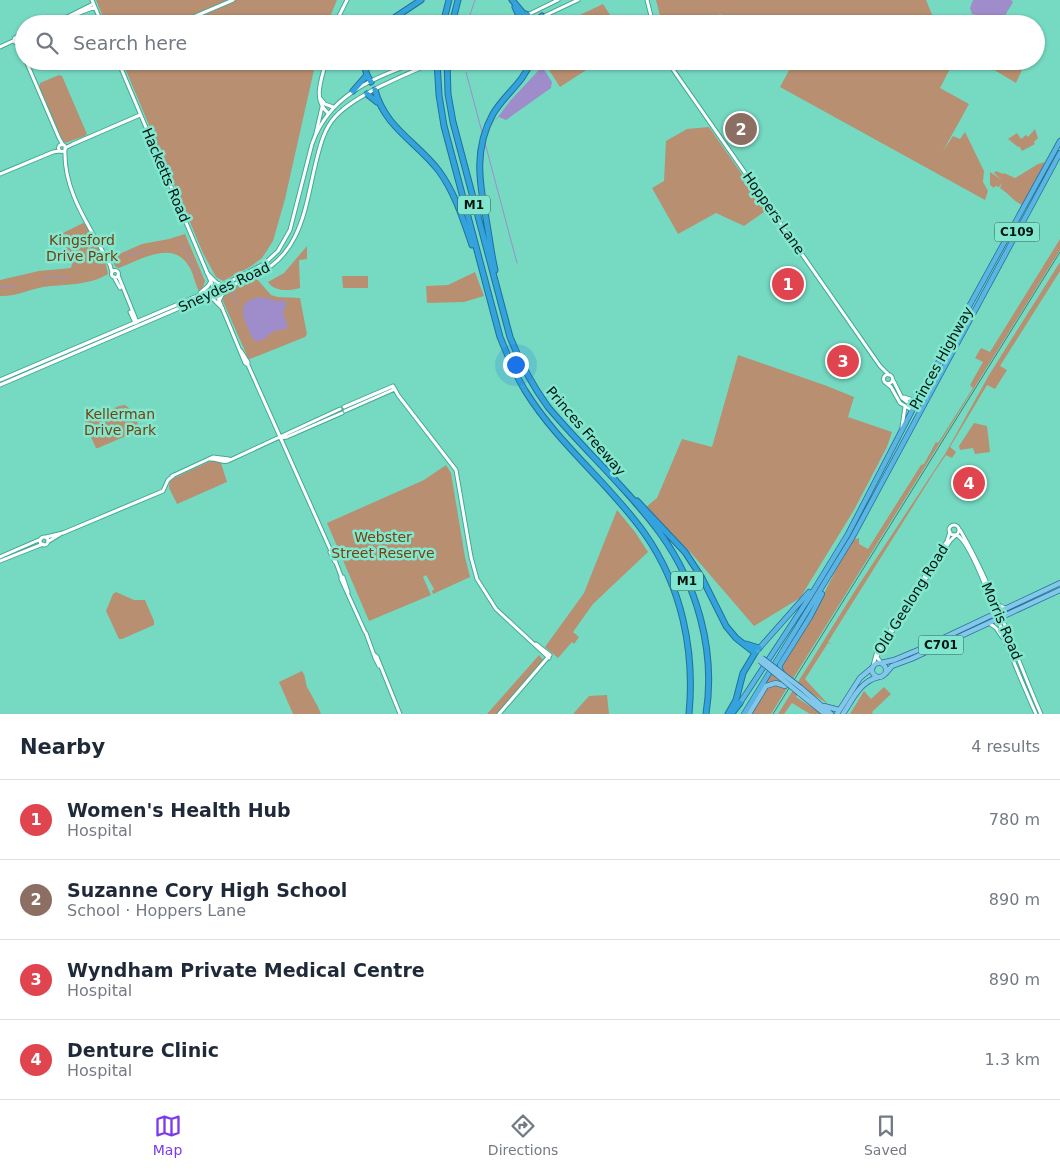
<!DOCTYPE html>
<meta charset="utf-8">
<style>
:root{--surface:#fff;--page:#f2f2f3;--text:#1f2937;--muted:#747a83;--line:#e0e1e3;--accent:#7c3aed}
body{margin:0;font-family:"DejaVu Sans",sans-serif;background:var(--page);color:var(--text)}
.you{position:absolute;left:515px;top:364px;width:18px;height:18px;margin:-12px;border:4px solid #fff;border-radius:50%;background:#1a73e8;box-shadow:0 0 0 8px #1a73e833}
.badge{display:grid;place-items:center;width:32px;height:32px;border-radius:50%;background:var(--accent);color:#fff;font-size:16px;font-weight:700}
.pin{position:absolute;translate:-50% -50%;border:2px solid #fff;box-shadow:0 1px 5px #0006}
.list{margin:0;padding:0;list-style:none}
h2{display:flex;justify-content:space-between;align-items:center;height:65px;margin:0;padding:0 20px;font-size:21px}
h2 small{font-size:16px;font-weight:400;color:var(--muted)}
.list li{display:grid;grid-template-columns:32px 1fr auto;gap:15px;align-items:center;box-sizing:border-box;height:80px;padding:0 20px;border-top:1px solid var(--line)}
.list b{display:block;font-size:19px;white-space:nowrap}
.list p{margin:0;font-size:16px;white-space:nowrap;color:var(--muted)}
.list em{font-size:16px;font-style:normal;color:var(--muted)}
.icon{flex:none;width:28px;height:28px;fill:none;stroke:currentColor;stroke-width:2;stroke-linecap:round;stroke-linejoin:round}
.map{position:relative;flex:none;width:1060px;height:714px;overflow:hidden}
.search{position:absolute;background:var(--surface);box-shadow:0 1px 4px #0004;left:15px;right:15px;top:15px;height:55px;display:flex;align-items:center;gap:12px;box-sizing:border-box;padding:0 18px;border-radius:28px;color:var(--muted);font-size:19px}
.sheet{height:385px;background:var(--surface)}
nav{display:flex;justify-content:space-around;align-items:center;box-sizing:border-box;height:70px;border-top:1px solid var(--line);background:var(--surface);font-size:14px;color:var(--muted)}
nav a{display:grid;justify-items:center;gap:2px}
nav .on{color:var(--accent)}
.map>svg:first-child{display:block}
.green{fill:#b88f71}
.water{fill:#9e8dca}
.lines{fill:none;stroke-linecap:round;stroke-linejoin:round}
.stream{stroke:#9e8dca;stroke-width:1}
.tertiary-casing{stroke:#42a994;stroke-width:5}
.secondary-casing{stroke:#42a994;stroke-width:5}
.primary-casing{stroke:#227196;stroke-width:6}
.trunk-casing{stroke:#227196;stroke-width:6}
.motorway-casing{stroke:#227196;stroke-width:7}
.tertiary{stroke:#fff;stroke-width:3}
.secondary{stroke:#fff;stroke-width:3}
.primary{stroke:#85c7eb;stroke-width:4.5}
.trunk{stroke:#5cb4e4;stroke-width:4.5}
.motorway{stroke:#33a2dd;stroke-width:5}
.rail{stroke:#407f71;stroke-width:1}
.secondary-bridge-casing{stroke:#42a994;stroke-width:5;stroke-linecap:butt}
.primary-bridge-casing{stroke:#227196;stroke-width:6;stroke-linecap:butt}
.secondary-bridge{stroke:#fff;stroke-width:3}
.primary-bridge{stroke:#85c7eb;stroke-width:4.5}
.labels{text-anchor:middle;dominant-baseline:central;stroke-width:5;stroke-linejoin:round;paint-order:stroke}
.shield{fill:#83e7d0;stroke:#29544a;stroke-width:1}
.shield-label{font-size:12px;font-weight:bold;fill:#021511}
.street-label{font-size:14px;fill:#021511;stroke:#83e7d0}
.park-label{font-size:14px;fill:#77400e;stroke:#83e7d0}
</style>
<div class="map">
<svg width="1060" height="714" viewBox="0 0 1060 714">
<rect width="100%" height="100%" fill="#76dac3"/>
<path class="green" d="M96 0H337L327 24H106Z
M656 0H926L936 24H738L720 14 707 24H662Z
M603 4 616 24H561Z
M122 61H316L285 199 273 241 262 258 250 267 223 281 216 277 203 253Z
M546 61H600L560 87 547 67Z
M794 61H954L940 88 969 104 943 151 953 136 960 139 965 132 984 171 983 182 988 191 985 200 780 87Z
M994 61H1026L1016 83 991 68Z
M59 75 62 76 87 134 85 136 65 143 59 136 39 87 40 83Z
M709 127 767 210 744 226 716 213 678 234 652 188 664 181 666 141 687 129Z
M1035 129 1038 138 1034 142 1035 144 1022 151 1019 146 1018 147 1008 139 1017 133 1021 139 1026 135 1028 137Z
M1045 162 1022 205C1012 200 1008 193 1000 188L1002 183 999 187 995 186 994 188 990 185V172L1002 180 994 173 996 171 1003 174 1004 173 1015 178 1038 164Z
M83 223 87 225 106 260 105 261 108 274C88 286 65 284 43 287 28 290 15 297 0 296V280L39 271 71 268 72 264 61 234Z
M185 234 205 281 203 287 199 291C194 282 194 273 188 265 172 240 140 260 119 268L116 267 110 258 142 244 169 239Z
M1060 239V250L771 714H751L759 692 822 597 844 554 853 540 859 538V544L868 549 921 465 924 464 936 442 938 443 973 388 970 385 983 362 975 358 981 348 990 352Z
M307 246V259L299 260 300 288C290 291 274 292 268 282L284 273Z
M1060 262V271L1000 366 1007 370 995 389 987 385 950 447 956 452 952 458 946 455 935 471 828 642 832 644 828 643 805 679 829 705 833 706 836 702 833 707 802 688 796 697 822 714H810L792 703 784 714H778L856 589 945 454 989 375Z
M475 272 484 296 464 302 427 303 426 286 448 285Z
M368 276V288H343L342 276Z
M256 278 271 295 278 297 300 298 307 334 305 337 250 359 248 358 222 299C228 288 245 282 256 278Z
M738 355 827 386 854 397 848 417 892 432 887 447 854 510 800 598 754 626 692 554 646 507 657 498 682 439 712 447Z
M125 405 133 411 140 430 98 448H96L85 424 86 421 119 406Z
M974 423 987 426 990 452 975 454 973 448 960 450 959 446Z
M213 460 221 463 227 482 177 504 169 488 170 480Z
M446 465 451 473 465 557 470 577 433 594 432 591 434 589 426 575 423 577 431 595 369 621 327 523 424 480Z
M617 510 635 532 648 552 593 604 573 632 579 637 574 644 572 642 558 658 545 647 584 593Z
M116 592 134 600H145L154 621V625L122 639H119L106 611 113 594Z
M539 655 544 661 497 714H487Z
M302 671C306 676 305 682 307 687 312 696 317 704 321 714H293L279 682Z
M884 687 891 694 872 712 873 714H850L864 691 871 699Z
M607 695 609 714H573L589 696Z"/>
<path class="water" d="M973 0H1011L1013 2 1003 19 998 18 993 20 972 14 970 8Z
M539 61H542L543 68 552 82 551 88 506 120 499 117 495 121 510 101 537 72 540 68Z
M262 297 276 301H285L286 306 283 313 288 327C283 331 281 329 275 331 267 333 268 341 256 341 251 338 250 334 248 328 240 311 239 300 262 297Z"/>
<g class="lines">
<path class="stream" d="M467 24 475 0
M464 61 465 66
M466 72 482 132
M485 143 517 263
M178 244H180L183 247 200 278
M127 256 144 251
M43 279 53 276 68 277
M0 288 15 286
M232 294 238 303"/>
<defs>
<path id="tertiary" d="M92 0 102 24
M647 0 653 24
M69 17 95 7
M53 24 93 4
M177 24 233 0
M335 24 347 0
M14 40a3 3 0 1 1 6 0a3 3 0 1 1-6 0Z
M17 43 24 56
M0 47 15 40
M26 61 59 138 63 145
M118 61 214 289
M326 61C322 79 312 99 328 113
M667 61 880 366 889 375
M320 98 325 104 333 107
M316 133 322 107
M58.5 148a3.5 3.5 0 1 1 7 0a3.5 3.5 0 1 1-7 0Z
M65 148 73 144 140 115
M65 149C63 193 92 229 110 265L112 272
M0 174 53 152 60 151
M111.5 274a3.5 3.5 0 1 1 7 0a3.5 3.5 0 1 1-7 0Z
M118 275 137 322
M114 277 120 288
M216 293 245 363 248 365 335 560 341 576 343 577 348 592
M130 312 135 323
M241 351 248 362V365
M883.5 379a4.5 4.5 0 1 1 9 0a4.5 4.5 0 1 1-9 0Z
M893 380 902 398 914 407
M886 383 891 387 900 403 912 410
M393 386 398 395 456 470 471 557 477 579 496 609 549 658
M904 397 913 400 919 398
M344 407 393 386
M345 411 395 389
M902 427 905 407
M280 438 287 437 342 413
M210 459C216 458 221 463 228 461L340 409
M172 476 213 457 229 459
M949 530a5 5 0 1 1 10 0a5 5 0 1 1-10 0Z
M960 530C994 588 1014 653 1041 714
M957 535C973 545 997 618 1005 639 1014 664 1025 689 1036 714
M46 537 63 533 163 491 168 480 174 475
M40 541a4 4 0 1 1 8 0a4 4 0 1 1-8 0Z
M49 541 62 533
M330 552 335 562
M0 557 41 539
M0 561 43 544
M341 576V579L365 632 366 633 375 658 379 666
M996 601 1000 606 1005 608
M989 623 996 628 1002 637
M375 655 377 657 400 714
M881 663 877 657 879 652 950 541 956 535
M873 666 877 651 947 541 950 532
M499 714 550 655 536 644"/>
<path id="secondary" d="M542 17 578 0
M520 18 523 24
M509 24 558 0
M207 273 217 283 222 285
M200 293 208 286 211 281
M207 297 213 299 222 308
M219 301 222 295 231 287
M0 380 223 285 264 264 278 251 290 230 312 144C329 94 374 78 420 61
M0 385 254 276C302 255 305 207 316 162 320 146 324 129 335 117 355 95 406 74 435 62"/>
<path id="primary" d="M872 670a7 7 0 1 1 14 0a7 7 0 1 1-14 0Z
M881 663 894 660 918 650 1060 583
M886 673 892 666 911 659 1060 590
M801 688 831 714
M799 693 825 714
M824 706 839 710
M749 714 766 686 776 683 785 686
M837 714 860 678 873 667
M843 714C853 699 860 681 879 677"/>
<path id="trunk" d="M755 653 809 592
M782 673 780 669V665L810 617 822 594
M740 703 809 598 848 534 916 403 1060 141
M744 714 852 538 1060 153"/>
<path id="motorway" d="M512 0 523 13 528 15
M515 7 520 18
M385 24 421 0
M443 24 449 0
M452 24 458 0
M534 24 542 16
M363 61 367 75 371 82
M437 61 439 95 444 126 500 337C508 356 515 375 526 392 559 445 610 484 645 534 682 587 695 651 689 714
M447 61 448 94 453 122 510 337C520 362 532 385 548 407 584 450 627 488 660 533 697 584 716 651 706 714
M375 90C385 128 417 142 439 171 455 193 463 219 472 245
M353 91 367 75
M367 94 377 102
M495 270C491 253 489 235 486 218 479 181 474 148 493 114 504 95 524 82 531 61
M637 501 685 552 702 578 726 626 736 638 755 653 743 673 736 700 728 714
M746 644 759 648
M733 712 740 703"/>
</defs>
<use href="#tertiary" class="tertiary-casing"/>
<use href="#secondary" class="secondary-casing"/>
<use href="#primary" class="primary-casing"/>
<use href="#trunk" class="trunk-casing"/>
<use href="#motorway" class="motorway-casing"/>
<use href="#tertiary" class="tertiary"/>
<use href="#secondary" class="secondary"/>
<use href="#primary" class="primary"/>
<use href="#trunk" class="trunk"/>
<use href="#motorway" class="motorway"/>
<path class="rail" d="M773 714 1060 252"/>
<defs>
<path id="secondary-bridge" d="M435 62 438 61"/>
<path id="primary-bridge" d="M762 658 801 688
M760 661 799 693"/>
</defs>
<use href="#secondary-bridge" class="secondary-bridge-casing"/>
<use href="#primary-bridge" class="primary-bridge-casing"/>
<use href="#secondary-bridge" class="secondary-bridge"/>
<use href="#primary-bridge" class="primary-bridge"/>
</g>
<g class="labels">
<g class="shield">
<rect x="458" y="195.5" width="32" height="19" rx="4"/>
<rect x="994.5" y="222.5" width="45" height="19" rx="4"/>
<rect x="671" y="571.5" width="32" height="19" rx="4"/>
<rect x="918.5" y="635.5" width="45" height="19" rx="4"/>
</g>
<g class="shield-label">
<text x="474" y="205">M1</text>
<text x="1017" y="232">C109</text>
<text x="687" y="581">M1</text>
<text x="941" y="645">C701</text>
</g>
<g class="street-label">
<text transform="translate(166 175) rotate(67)">Hacketts Road</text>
<text transform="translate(774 213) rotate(55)">Hoppers Lane</text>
<text transform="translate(224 287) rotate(-25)">Sneydes Road</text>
<text transform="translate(941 358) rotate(-61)">Princes Highway</text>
<text transform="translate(586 431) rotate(49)">Princes Freeway</text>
<text transform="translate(911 599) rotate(-58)">Old Geelong Road</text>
<text transform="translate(1002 621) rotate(67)">Morris Road</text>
</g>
<g class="park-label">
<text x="82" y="240">Kingsford<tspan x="82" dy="16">Drive Park</tspan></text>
<text x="120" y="414">Kellerman<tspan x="120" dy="16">Drive Park</tspan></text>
<text x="383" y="537">Webster<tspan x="383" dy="16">Street Reserve</tspan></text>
</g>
</g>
</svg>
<div class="you"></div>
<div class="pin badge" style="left:788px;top:284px;background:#e0444e">1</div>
<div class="pin badge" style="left:741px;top:129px;background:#8d6e63">2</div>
<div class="pin badge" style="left:843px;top:361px;background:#e0444e">3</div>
<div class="pin badge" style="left:969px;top:483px;background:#e0444e">4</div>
<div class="search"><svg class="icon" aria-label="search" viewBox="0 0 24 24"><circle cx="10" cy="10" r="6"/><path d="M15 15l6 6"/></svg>Search here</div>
</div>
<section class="sheet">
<h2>Nearby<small>4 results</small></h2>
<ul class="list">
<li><span class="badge" style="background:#e0444e">1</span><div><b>Women's Health Hub</b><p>Hospital</p></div><em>780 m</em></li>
<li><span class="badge" style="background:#8d6e63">2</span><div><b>Suzanne Cory High School</b><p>School · Hoppers Lane</p></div><em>890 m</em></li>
<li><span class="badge" style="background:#e0444e">3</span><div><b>Wyndham Private Medical Centre</b><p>Hospital</p></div><em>890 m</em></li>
<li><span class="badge" style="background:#e0444e">4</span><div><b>Denture Clinic</b><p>Hospital</p></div><em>1.3 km</em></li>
</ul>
</section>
<nav>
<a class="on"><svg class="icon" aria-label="map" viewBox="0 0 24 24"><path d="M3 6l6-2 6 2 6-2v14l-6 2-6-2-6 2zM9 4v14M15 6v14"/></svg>Map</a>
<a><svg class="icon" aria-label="directions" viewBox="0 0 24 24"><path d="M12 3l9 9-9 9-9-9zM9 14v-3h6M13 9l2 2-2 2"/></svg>Directions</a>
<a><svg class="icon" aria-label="saved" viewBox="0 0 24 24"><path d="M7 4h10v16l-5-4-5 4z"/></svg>Saved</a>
</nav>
